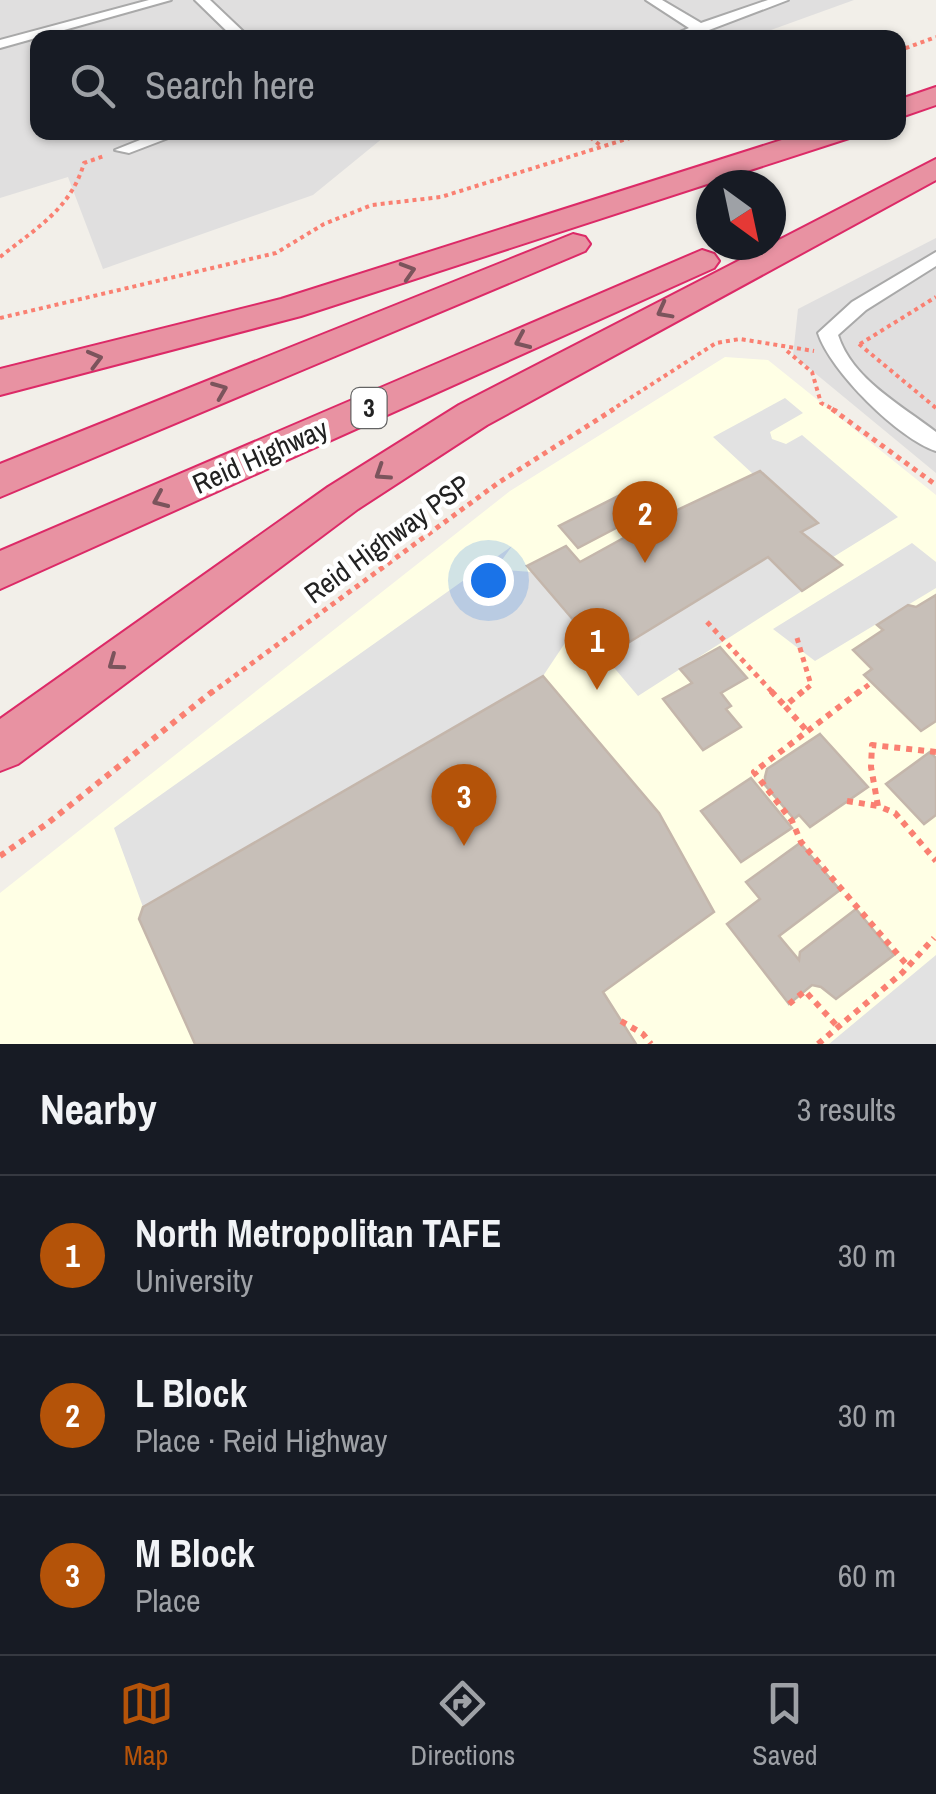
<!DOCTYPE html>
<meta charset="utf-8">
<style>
:root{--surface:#171b24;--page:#20242c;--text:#f1f3f6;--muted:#9ea1a6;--line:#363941;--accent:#b45309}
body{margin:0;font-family:"Archivo Narrow",sans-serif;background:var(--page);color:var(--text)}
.compass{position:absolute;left:696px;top:170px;width:90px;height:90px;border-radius:50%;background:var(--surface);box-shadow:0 2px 8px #0004;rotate:147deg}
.you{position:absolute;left:488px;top:580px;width:35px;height:35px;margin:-25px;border:8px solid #fff;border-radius:50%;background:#1a73e8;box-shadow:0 0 0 15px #1a73e833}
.badge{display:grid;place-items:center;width:65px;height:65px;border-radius:50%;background:var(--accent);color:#fff;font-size:32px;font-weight:700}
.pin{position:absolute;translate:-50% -82px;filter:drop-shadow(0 2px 5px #0008)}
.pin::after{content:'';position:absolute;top:52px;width:35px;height:30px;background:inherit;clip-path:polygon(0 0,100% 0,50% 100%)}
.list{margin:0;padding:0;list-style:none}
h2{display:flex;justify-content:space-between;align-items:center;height:130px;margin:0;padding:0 40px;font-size:42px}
h2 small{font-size:32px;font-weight:400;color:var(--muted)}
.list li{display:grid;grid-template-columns:65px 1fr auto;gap:30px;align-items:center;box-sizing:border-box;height:160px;padding:0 40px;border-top:2px solid var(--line)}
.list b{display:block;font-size:38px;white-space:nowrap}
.list p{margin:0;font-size:32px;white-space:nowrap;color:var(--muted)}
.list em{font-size:32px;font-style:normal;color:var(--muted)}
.icon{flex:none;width:55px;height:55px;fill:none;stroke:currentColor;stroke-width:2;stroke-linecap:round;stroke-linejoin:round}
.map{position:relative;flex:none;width:936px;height:1044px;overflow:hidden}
.search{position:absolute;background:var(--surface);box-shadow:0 2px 8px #0004;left:30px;right:30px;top:30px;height:110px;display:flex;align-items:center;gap:25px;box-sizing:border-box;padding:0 35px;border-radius:20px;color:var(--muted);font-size:38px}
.sheet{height:610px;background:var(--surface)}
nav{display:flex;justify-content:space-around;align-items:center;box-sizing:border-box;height:140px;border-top:2px solid var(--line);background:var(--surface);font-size:28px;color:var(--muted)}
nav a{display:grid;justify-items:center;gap:5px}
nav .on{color:var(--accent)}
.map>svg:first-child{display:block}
.residential{fill:#e0dfdf}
.education{fill:#ffffe5}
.parking{fill:#e2e2e2}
.building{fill:#c7bfb8;stroke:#c4b6ab;stroke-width:2.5}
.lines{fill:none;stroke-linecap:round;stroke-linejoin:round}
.minor-casing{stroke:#a9a9a9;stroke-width:4}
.motorway-casing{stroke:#dc2a67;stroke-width:4}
.path-far2{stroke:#fa8072;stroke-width:4;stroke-dasharray:4 4;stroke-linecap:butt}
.path-far1{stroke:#fa8072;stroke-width:5;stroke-dasharray:5 5;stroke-linecap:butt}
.path{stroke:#fa8072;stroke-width:6;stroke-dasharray:6 6;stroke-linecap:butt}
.minor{fill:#fff;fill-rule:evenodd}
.motorway{fill:#e892a2;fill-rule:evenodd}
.oneway{stroke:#7b545c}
.labels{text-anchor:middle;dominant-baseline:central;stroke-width:9;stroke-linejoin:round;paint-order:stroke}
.shield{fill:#fff;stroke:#646464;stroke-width:2.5}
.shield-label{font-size:25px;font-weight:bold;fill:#222}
.street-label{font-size:28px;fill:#222;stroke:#fff}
</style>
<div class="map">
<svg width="936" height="1044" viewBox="0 0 936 1044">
<rect width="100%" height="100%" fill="#f2efe9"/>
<path class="residential" d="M0 0H854L749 38H38V132L389 133 313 195 103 269 68 177 0 198Z
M936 238V473L793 355 798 309Z"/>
<path class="education" d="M725 357 768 360 936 495V1044H0V893L510 491Z"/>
<path class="parking" d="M785 398 803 413 770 432 772 439 786 444 802 435 898 517 830 559 801 532 817 522 760 471 753 474 713 437Z
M912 543 936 562V588L815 661 773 629Z
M512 546 502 560 505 570 532 572 577 625 543 676 143 907 114 828Z
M768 557 802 591 638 696 605 657Z
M936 955V1044H829Z"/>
<path class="building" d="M760 471 818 523 801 532 842 565 802 591 768 557 605 657 527 566 566 546 580 562 629 535 620 526 578 548 559 526 628 491 656 520Z
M936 595V721L921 731 864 675 872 669 853 650 883 630 877 625 908 605 916 607Z
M720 647 747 678 721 693 731 706 726 709 741 727 703 750 663 699 692 683 680 669Z
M543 676 659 813 714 912 603 992 636 1044H195L139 919 143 907Z
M820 734 868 787 810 827 799 815 794 819 765 785V777L767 769Z
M930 752 936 758V815L924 824 886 784Z
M751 778 792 828 741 862 701 811Z
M800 843 840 890 779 936 799 960 800 952 856 909 894 955 836 999 821 987 812 985 789 1004 727 924 760 899 746 882Z"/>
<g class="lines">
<defs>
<path id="minor" d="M149 0H171L0 48V40Z
M195 0H210L250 38H234Z
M646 0H662L701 23 768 0H788L688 38H666L689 28Z
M160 132H184L129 153 115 150Z
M936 252V266L866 310 838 335C852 379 901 405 936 432V451C899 439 830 371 818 333L852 302Z"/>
<path id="motorway" d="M936 87V105L898 118V100Z
M807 132H853L849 138 301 316 0 395V369L281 299Z
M936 159V180L487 425 358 509 18 764 0 771V719L328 487 459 405Z
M573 234 585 237 590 244 585 251 0 497V464Z
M702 250 714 254 719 261 714 268 0 589V551Z"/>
</defs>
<use href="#minor" class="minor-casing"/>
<use href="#motorway" class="motorway-casing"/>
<path class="path-far2" d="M898 51 936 37
M584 132 602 147
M0 257C35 229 71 209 84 163L104 156
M0 318 276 253 324 224 372 205 441 197 649 132
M859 344 936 408
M860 344 936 297
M787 351 812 372 821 403 837 411
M610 411 716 343 740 339 814 351"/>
<path class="path-far1" d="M832 409 936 485
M707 622 774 694
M797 638 811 685 800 694
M210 694 498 483 614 409
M857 694 872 682"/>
<path class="path" d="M771 691 785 706
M803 691 785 706 807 731
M860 691 754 772 792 821 801 842 907 965
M936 752 872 745 871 767 878 806 895 813 936 861
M847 801 878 806
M0 856 48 823 213 691
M789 1004 805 991 838 1027
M621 1021 643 1034 651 1044
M818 1044 902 973 934 938"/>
<use href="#minor" class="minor"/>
<use href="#motorway" class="motorway"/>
</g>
<defs><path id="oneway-chevron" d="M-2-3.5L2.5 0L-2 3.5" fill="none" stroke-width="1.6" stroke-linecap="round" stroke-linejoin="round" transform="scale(2.5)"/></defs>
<g class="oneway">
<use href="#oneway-chevron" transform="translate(408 271) rotate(-17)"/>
<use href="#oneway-chevron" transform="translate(664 311) rotate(152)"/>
<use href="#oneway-chevron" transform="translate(522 341) rotate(156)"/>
<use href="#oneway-chevron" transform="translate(95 359) rotate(-15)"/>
<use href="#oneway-chevron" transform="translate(220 390) rotate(-22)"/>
<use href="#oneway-chevron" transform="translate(382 473) rotate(147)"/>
<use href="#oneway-chevron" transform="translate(160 500) rotate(156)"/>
<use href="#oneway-chevron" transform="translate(115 663) rotate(144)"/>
</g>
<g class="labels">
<rect class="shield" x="351.5" y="388" width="35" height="40" rx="8"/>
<g class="shield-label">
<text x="369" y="408">3</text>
</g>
<g class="street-label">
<text transform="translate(260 456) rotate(-24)">Reid Highway</text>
<text transform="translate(387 539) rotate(-36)">Reid Highway PSP</text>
</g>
</g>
</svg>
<svg class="compass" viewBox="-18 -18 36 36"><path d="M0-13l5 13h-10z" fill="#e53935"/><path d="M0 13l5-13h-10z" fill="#9ea1a6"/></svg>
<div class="you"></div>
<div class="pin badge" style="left:597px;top:690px">1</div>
<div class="pin badge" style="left:645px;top:563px">2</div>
<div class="pin badge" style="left:464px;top:846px">3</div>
<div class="search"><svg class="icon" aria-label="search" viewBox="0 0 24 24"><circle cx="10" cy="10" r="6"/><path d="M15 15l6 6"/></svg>Search here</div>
</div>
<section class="sheet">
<h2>Nearby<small>3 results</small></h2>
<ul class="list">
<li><span class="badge">1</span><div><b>North Metropolitan TAFE</b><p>University</p></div><em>30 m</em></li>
<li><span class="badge">2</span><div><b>L Block</b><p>Place · Reid Highway</p></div><em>30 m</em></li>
<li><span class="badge">3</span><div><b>M Block</b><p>Place</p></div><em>60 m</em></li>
</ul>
</section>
<nav>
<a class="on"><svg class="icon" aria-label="map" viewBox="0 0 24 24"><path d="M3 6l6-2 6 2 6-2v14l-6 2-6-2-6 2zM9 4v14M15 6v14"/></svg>Map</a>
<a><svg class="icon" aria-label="directions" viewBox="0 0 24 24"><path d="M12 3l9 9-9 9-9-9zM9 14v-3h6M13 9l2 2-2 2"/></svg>Directions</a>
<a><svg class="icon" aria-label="saved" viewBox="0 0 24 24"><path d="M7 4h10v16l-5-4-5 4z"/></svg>Saved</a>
</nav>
